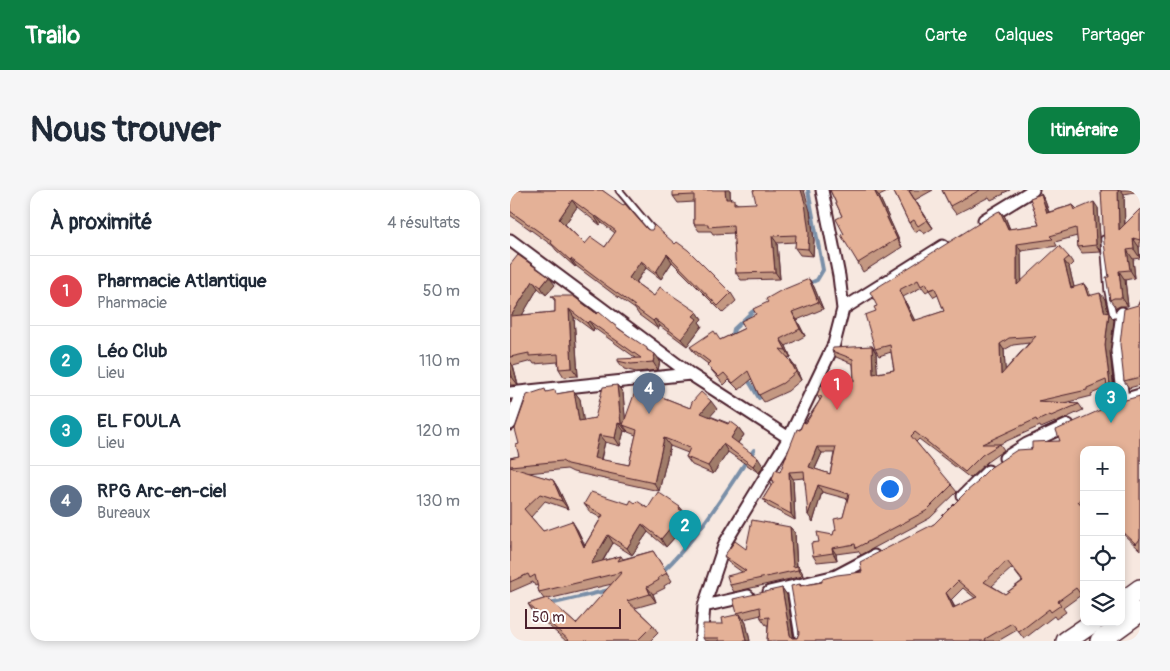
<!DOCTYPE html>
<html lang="fr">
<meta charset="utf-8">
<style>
:root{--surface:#fff;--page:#f6f6f7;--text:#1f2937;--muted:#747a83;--line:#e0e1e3;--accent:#0b8043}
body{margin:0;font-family:Pangolin,sans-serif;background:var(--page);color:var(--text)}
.controls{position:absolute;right:15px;bottom:15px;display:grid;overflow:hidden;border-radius:10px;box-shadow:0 2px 8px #0003}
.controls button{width:45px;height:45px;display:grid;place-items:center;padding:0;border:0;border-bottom:1px solid var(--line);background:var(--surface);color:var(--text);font:25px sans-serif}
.scale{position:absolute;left:15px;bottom:12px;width:96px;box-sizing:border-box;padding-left:5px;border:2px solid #4a1f2b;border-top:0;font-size:14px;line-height:18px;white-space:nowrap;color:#4a1f2b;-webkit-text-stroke:4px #fff;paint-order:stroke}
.you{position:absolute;left:379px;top:298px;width:18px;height:18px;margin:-12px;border:4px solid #fff;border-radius:50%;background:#1a73e8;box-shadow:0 0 0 8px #1a73e833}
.badge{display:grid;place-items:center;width:32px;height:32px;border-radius:50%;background:var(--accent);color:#fff;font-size:16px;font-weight:700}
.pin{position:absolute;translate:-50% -41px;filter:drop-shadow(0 1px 2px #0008)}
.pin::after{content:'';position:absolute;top:26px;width:18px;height:15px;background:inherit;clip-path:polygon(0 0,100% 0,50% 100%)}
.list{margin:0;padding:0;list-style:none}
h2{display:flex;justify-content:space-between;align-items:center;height:65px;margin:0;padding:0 20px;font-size:21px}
h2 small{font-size:16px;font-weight:400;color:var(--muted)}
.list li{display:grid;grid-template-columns:32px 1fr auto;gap:15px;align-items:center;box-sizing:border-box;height:70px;padding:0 20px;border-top:1px solid var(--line)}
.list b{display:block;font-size:19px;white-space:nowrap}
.list p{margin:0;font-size:16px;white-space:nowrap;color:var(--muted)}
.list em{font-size:16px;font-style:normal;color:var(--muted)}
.icon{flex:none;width:28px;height:28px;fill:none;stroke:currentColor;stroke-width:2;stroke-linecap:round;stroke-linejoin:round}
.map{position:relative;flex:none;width:630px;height:451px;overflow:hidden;border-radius:15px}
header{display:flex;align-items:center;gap:30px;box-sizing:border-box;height:70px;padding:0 25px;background:var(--accent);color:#fff}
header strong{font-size:24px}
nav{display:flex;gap:28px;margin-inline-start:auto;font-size:18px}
.intro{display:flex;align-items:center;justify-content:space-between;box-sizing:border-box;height:120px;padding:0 30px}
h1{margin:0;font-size:35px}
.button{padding:12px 22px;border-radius:15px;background:var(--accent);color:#fff;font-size:18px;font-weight:700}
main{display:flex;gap:30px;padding:0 30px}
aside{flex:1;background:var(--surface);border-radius:15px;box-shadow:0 2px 8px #0003}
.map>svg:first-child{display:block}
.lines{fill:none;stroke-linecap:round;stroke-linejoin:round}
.stream{stroke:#7a8fa8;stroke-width:4}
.service-casing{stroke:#4a1f2b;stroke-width:9}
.minor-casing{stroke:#4a1f2b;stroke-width:15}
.trunk-casing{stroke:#4a1f2b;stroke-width:22}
.service{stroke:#fff;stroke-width:5.5}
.minor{stroke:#fff;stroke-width:11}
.trunk{stroke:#fff;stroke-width:19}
.wall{fill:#c49882;stroke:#4a1f2b;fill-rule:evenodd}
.shaded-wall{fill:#a07c6a;stroke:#4a1f2b}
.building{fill:#e4b197;stroke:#4a1f2b;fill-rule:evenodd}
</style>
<header>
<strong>Trailo</strong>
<nav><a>Carte</a><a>Calques</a><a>Partager</a></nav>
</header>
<div class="intro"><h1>Nous trouver</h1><a class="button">Itinéraire</a></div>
<main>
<aside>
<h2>À proximité<small>4 résultats</small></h2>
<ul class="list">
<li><span class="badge" style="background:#e0444e">1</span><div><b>Pharmacie Atlantique</b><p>Pharmacie</p></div><em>50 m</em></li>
<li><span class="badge" style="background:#0f9aa8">2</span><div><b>Léo Club</b><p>Lieu</p></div><em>110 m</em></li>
<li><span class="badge" style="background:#0f9aa8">3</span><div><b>EL FOULA</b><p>Lieu</p></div><em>120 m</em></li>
<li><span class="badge" style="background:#5c6f8a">4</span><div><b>RPG Arc-en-ciel</b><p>Bureaux</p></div><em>130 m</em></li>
</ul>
</aside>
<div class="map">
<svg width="630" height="451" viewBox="0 0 630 451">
<rect width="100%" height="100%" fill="#f7e8e0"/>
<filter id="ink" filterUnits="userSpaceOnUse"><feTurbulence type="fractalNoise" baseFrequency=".02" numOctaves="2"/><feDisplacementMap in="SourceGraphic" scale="10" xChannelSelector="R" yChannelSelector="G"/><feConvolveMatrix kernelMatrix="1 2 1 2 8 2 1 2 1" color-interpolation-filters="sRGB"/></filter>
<g filter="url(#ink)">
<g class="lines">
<path class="stream" d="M298 0 313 80 307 90 298 94
M222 149 224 139 242 122 247 119
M237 188 249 208
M152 382C189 347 215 302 244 260
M40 414 99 400"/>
<defs>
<path id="service" d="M109 0 145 43
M594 49 598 101 603 125 612 123
M280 397 289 451"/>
<path id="minor" d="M474 30 523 0
M0 50 180 184 279 248
M333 119 433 56
M612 123 607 161 613 210
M0 203 180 184
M598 217 613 210 630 205
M0 234 11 202
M495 268 517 254 558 235
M453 306 478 281
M259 402 326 386 364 366
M194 416 238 406
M191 451 194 416 215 353 279 248 324 154 333 119 329 86 312 0"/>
<path id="trunk" d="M611 413 630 399
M556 451 584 432
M590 451 630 422"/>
</defs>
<use href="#service" class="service-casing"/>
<use href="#minor" class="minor-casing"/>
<use href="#trunk" class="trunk-casing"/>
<use href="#service" class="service"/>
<use href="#minor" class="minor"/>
<use href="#trunk" class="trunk"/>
</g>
<path class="wall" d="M0 0H92L137 39 221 103 226 111 213 123 162 72 151 89 136 78 126 93 144 106 187 122 192 129 189 132 192 136 177 156 150 136 148 139 129 125 125 119 102 103 66 76 65 77 46 60 43 56 0 25ZM67 17 90 35 92 33 105 43 95 57 75 54 55 34Z
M220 0V9L228 14 300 21 304 50 303 66 290 65 285 58 286 52 267 53 270 89 231 90 226 83 224 43 203 44 201 41H189L184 34V12L168 13 163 6Z
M320 0H382L369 6 392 57 353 82 348 73 334 44 332 26Z
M383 0H423L405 10 423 38 414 44 410 39 405 42 399 33Z
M432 0H500L493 3 494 4 481 10 479 7 446 24 440 16Z
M591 0H630V1L614 4 615 34 630 19V57H629L630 68 623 69 625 88 615 90 618 116H610L606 118 600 110 599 87Z
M531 4 535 11 539 22 563 15 567 19 588 18 591 62 572 63 568 57 567 46 545 52 547 56 511 61V91L559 67 563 73 559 77 564 97 579 101 580 105 595 109 598 123H599L604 130 600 162 604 201 601 202 598 197 581 204 582 206 554 213 569 214 573 220 545 233V232L531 238 530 236 490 254 494 260 477 272 460 288 409 249 406 252 447 302 420 328 351 365 348 361 326 364 327 370 307 372 303 366 309 352 323 345 333 327 338 309 312 302 303 332 294 288 283 289 285 330 258 316 253 309 263 293 262 290 270 282 290 240 310 210 307 205 313 196 344 191 343 174 326 167 322 161 362 156 366 163 367 183 384 180 381 162 369 166 365 159 367 116 490 21 495 27 500 39 529 35ZM412 97 416 102 419 100 424 107 428 105 434 121 405 131 393 107ZM519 153 495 180 494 160 503 155ZM312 263H324L320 284 305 279Z
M0 75 45 95 36 105 28 98 12 125 45 122V111L41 106 87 124 140 162 145 164 150 171 148 180 126 182 114 179 108 171 126 168 84 138 83 141 64 127 68 186 54 187 49 179 48 172 24 174 22 171 3 176 8 195H0Z
M299 89 304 97 313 119 287 130 295 146 276 156 281 168 277 167 286 178 291 190 278 201 254 212 249 205 242 189 229 200 219 190 214 195 203 182 197 175 198 174 186 165 180 157 210 150 235 138 246 124 258 112Z
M630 110V195L619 198 614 191 628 115Z
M107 195 113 203 115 228 152 207 180 218 207 219 200 226 228 237 234 245 228 253 253 276 249 283 218 262 203 284 182 275 176 267 178 263 160 256 149 301 63 282 57 279 18 283 43 290 48 298 58 319 35 311 21 327 33 341 67 339 75 355 91 328 80 322 74 314H119L125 313 138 318 170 317 181 331 174 340 172 339 156 357 138 342 122 365 103 353 93 371 111 366 113 369 143 361 162 391 154 396 155 398 143 404 146 412 125 418 143 435 148 443 140 451H56L23 422 18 414 34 409 29 402 27 395 25 396 23 392 0 402V268L9 266V254L36 202 47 204 64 201 70 209 73 231 85 228ZM117 240 118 242 126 245 119 275 91 270 95 252 110 256 114 241 117 242ZM102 394 66 434 38 409 72 401Z
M630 206V360L611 342V260H574V409L571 405 553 418 556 422 546 429 544 426 514 449 507 440 488 451H257L258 435H256L251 428V425L234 429 236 433 240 451H195L193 448 229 425 227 423 272 398 277 405 284 448H287L289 443 290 394 292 396 352 382 424 334 522 259 550 251ZM502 378 512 391 495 404 482 396ZM453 398 465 408 445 417 441 410Z
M280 337 285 343 287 376H288L292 382 293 386 224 402 220 395 232 382 218 372 214 366 236 359Z"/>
<path class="shaded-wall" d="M215 0H220L221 17 216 9Z
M291 0H294L300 21 304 50 303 66 298 59Z
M364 0 369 6 392 57 387 49Z
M608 0H611L614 4 615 48 609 40Z
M399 1 405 10 423 38 417 30Z
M531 4 535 11 541 30 537 23Z
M62 10 67 17 54 36 49 29Z
M584 12 588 18 591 62 586 55Z
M490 21 495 27 502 46 498 39Z
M86 26 92 33 90 35 85 27Z
M262 46 267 53 270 89 265 82Z
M623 48 629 57 630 68 624 59Z
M507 54 511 61 512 102 507 95Z
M617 60 623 69 625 88 620 80Z
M157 64 162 72 151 89 146 82Z
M61 69 66 76 65 77 60 70Z
M131 71 136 78 124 95 119 88Z
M554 71 559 77 566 105 561 98Z
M609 81 615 90 618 116 612 108Z
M39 87 45 95 36 105 31 97Z
M299 89 304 97 313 119 308 112Z
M23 91 28 98 7 134 1 126Z
M574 94 579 101 582 112 578 106Z
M389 100 393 107 408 137 403 131Z
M590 103 595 109 599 126 594 120Z
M59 119 64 127 68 186 62 178Z
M187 122 192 129 189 132 192 136 177 156 171 149 183 126Z
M282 122 287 130 295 146 290 139Z
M599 123 604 130 600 162 604 201 600 195 595 155Z
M145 129 150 136 148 139 143 131Z
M79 131 84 138 83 141 77 133Z
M270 149 276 156 281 168 276 160Z
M490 154 494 160 496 191 491 185Z
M362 156 366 163 368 190 363 184Z
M145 164 150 171 148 180 143 172Z
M280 170 286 178 291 190 286 182Z
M0 171 3 176 8 195 2 187 0 177Z
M107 195 113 203 116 236 113 235 117 240V242L111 234Z
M64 201 70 209 75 239 69 231Z
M201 211 207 219 197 230 191 223Z
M108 233 114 241 110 256 105 248Z
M228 237 234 245 226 255 221 248Z
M89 245 95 252 89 276 84 268Z
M154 248 160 256 149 301 144 293Z
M213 254 218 262 203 284 198 276Z
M307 257 312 263 303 283 299 277Z
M248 268 253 276 249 283 243 276Z
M279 282 283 289 285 330 281 324Z
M43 290 48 298 58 319 52 311Z
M308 295 312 302 303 332 298 325Z
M170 317 181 331 174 340 168 332 169 319Z
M62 331 67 339 79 365 74 357Z
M166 331 172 339 156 357 151 349Z
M132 334 138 342 122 365 117 358Z
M280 337 285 343 287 380 283 377Z
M98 345 103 353 86 382 81 374Z
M322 358 326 364 327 370 323 363Z
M288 376 292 382 293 386 288 380Z
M137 397 143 404 146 412 140 404Z
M272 398 277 405 284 451 280 445Z
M436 403 441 410 448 425 443 418Z
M230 424 236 433 240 451H236Z"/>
<path class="building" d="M0 0H92L113 15 115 14 137 39 139 40H142L144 35 165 54 167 52 178 60 221 103 208 116 157 64 146 82 131 71 119 88 144 106 150 97 187 122 183 126 187 129 171 149 145 129 143 131 124 117 125 116 97 96 61 69 60 70 41 53 42 51 0 21ZM62 10 85 27 86 26 106 41 95 57 81 47 75 54 49 29Z
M163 0H215L216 9H224V14L246 13 243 0H291L295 13 299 43 298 59 285 58 286 45 262 46 265 82 226 83 223 35 198 37V34H184V5L163 6Z
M320 0H364L387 49 348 73 331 45 334 44 326 29 332 26Z
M383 0H402L399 1 417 30 408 36 404 30 399 33Z
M432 0H470L440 16Z
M591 0H608L609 40 630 19V50L623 48 624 59 617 60 620 80 609 81 612 108H604L600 110 597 92 596 87H599L594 53Z
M531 4 537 23 563 15 565 20 584 12 586 55 568 57 566 38 540 46 543 49 507 54V95L549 56 559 67 554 71 561 98 574 94 578 106 590 103 594 120 595 122 599 123 595 155 600 195H597L596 190 577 198V200L528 211 569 214 541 226 540 225 527 231 526 229 472 254H490L472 265 455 282 405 242 401 246 442 295 416 321 346 358 345 354 322 358 323 363 303 366 301 353 309 352 307 342 323 345 324 341 326 340 324 329 333 327 339 304 308 295 298 325 294 281 279 282 281 324 253 309 264 291 262 290 265 280 270 282 287 239 290 240 293 232 296 233 312 207 307 205 311 195 313 196 316 184 344 191 343 169 322 161 323 158 362 156 363 184 384 180 380 155 365 159 355 125 366 121 364 117 367 116 360 102 487 22 490 21 498 39 529 35 520 8ZM408 90 411 96 416 93 419 100 425 98 434 121 403 131 389 100ZM526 146 491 185 490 154 499 148ZM307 257H326L320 284 299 277Z
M8 65 39 87 31 97 23 91 1 126 45 122V109L41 106H63L87 124 89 122 109 139 137 158V160L145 164 143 172 121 174 108 171V169L131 168 79 131 77 133 59 119 62 178 49 179 48 164 19 166V163L0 167V75Z
M299 89 308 112 282 122 290 139 270 149 276 160 270 159 280 170 286 182 273 193 249 205 238 181 223 193 214 183 209 187 197 175 200 172 180 157 204 141 210 150 235 138 231 131 246 124 243 119 258 112 256 109 270 101Z
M630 110V187L614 191 610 154 614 119 628 115Z
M0 177 2 187H0Z
M107 195 111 234 108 233 105 248 89 245 84 268 119 275 127 240 113 235 126 199 136 197 145 201 152 207 180 218 182 212 191 202 201 211 191 223 218 234 220 231 228 237 221 248 248 268 243 276 213 254 198 276 176 267 180 258 154 248 144 293 57 274 52 271 0 276V268L9 266 6 255 9 254 5 239 17 205 35 199 36 202 45 200 46 204 64 201 69 231 85 228 93 197Z
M630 206V349L626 354 611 340V260H574V306L568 311 574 318V409L566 398 548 411 551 415 541 422 539 419 509 442 502 433 475 449 476 451H257L259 427 251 428 250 417 227 423 223 409 272 398 280 445 282 448H287L289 443 281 396 290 394V396L312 392V389L327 385 352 382 350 372 424 334 457 301 468 292 467 291 481 277 507 260 522 259V252L550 251 546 240 608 212ZM497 371 513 391 495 404 474 392ZM448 391 467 407 443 418 436 403Z
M0 277 43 290 52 311 30 304 14 319 33 341 62 331 74 357 93 325 74 314 81 302 119 314 121 310 125 313 127 311 138 318 148 302 170 317 169 319 175 323 168 332 166 331 151 349 132 334 117 358 98 345 81 374 111 366 108 371 143 361 157 383 148 388 149 390 137 397 140 404 117 411 143 435 127 451H60L18 414 37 408 66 434 112 382 29 402 25 385 20 388 18 384 0 392Z
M242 330 280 337 283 377 288 376V380L220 395 217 386 236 381 214 366 225 351 236 359Z
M230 424 236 451H209V448H193V434H213L212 428Z"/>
</g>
</svg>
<div class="controls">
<button>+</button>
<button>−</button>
<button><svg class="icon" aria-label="locate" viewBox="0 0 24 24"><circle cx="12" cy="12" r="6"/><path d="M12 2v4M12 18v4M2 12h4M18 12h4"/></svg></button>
<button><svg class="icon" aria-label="layers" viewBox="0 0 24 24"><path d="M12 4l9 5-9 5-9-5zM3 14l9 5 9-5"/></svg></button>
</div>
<div class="scale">50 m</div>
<div class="you"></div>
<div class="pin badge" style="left:327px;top:220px;background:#e0444e">1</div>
<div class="pin badge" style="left:175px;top:361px;background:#0f9aa8">2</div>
<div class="pin badge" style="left:601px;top:233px;background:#0f9aa8">3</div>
<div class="pin badge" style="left:139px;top:224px;background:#5c6f8a">4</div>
</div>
</main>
